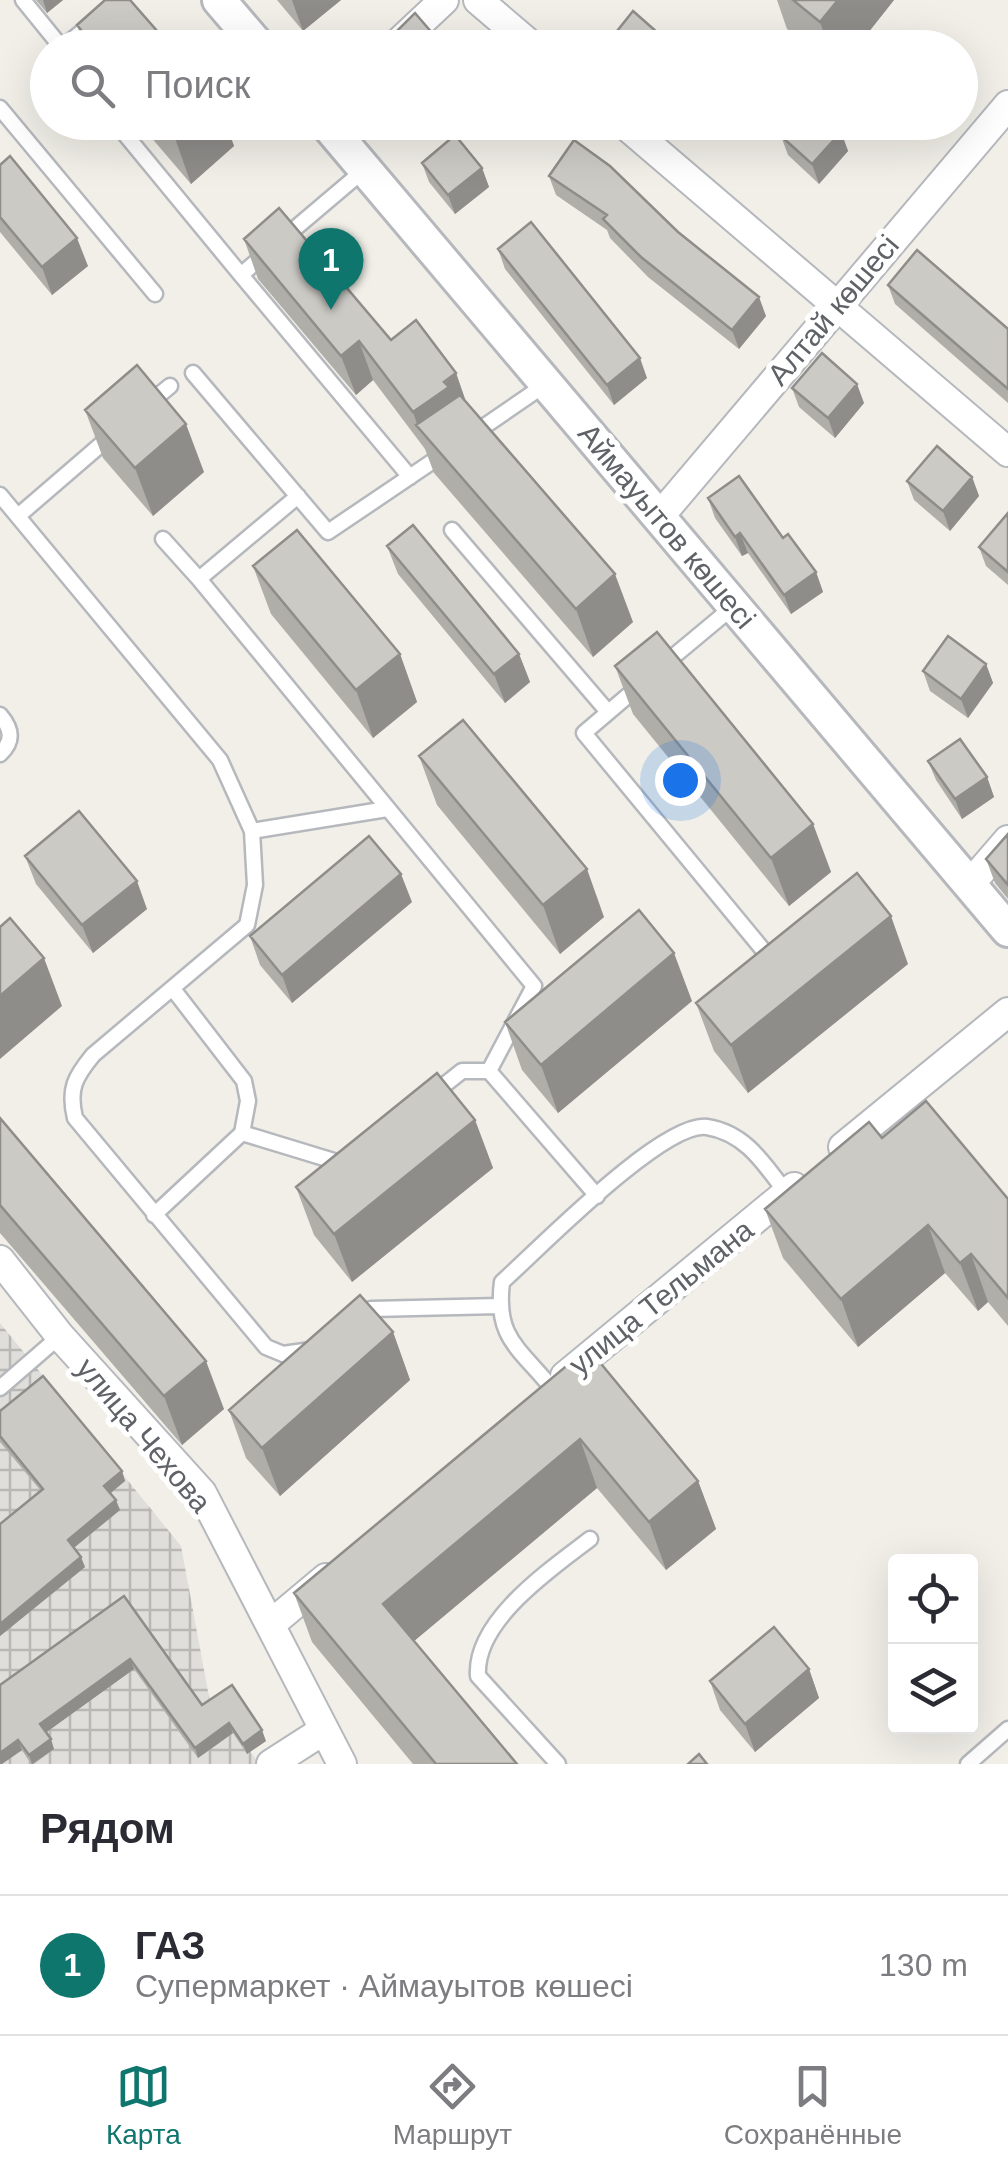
<!DOCTYPE html>
<html lang="ru">
<meta charset="utf-8">
<style>
:root{--surface:#fff;--page:#f7f7f7;--text:#2b2b33;--muted:#7c7c81;--line:#e1e1e2;--accent:#0f766e}
body{margin:0;font-family:Arial,sans-serif;background:var(--page);color:var(--text)}
.controls{position:absolute;right:30px;bottom:30px;display:grid;overflow:hidden;border-radius:10px;box-shadow:0 10px 40px #0002}
.controls button{width:90px;height:90px;display:grid;place-items:center;padding:0;border:0;border-bottom:2px solid var(--line);background:var(--surface);color:var(--text);font:50px sans-serif}
.you{position:absolute;left:680px;top:780px;width:35px;height:35px;margin:-25px;border:8px solid #fff;border-radius:50%;background:#1a73e8;box-shadow:0 0 0 15px #1a73e833}
.badge{display:grid;place-items:center;width:65px;height:65px;border-radius:50%;background:var(--accent);color:#fff;font-size:32px;font-weight:700}
.pin{position:absolute;translate:-50% -82px;filter:drop-shadow(0 2px 5px #0008)}
.pin::after{content:'';position:absolute;top:52px;width:35px;height:30px;background:inherit;clip-path:polygon(0 0,100% 0,50% 100%)}
.list{margin:0;padding:0;list-style:none}
h2{display:flex;justify-content:space-between;align-items:center;height:130px;margin:0;padding:0 40px;font-size:42px}
h2 small{font-size:32px;font-weight:400;color:var(--muted)}
.list li{display:grid;grid-template-columns:65px 1fr auto;gap:30px;align-items:center;box-sizing:border-box;height:140px;padding:0 40px;border-top:2px solid var(--line)}
.list b{display:block;font-size:38px;white-space:nowrap}
.list p{margin:0;font-size:32px;white-space:nowrap;color:var(--muted)}
.list em{font-size:32px;font-style:normal;color:var(--muted)}
.icon{flex:none;width:55px;height:55px;fill:none;stroke:currentColor;stroke-width:2;stroke-linecap:round;stroke-linejoin:round}
.map{position:relative;flex:none;width:1008px;height:1764px;overflow:hidden}
.search{position:absolute;background:var(--surface);box-shadow:0 10px 40px #0002;left:30px;right:30px;top:30px;height:110px;display:flex;align-items:center;gap:25px;box-sizing:border-box;padding:0 35px;border-radius:55px;color:var(--muted);font-size:38px}
.sheet{height:270px;background:var(--surface)}
nav{display:flex;justify-content:space-around;align-items:center;box-sizing:border-box;height:140px;border-top:2px solid var(--line);background:var(--surface);font-size:28px;color:var(--muted)}
nav a{display:grid;justify-items:center;gap:5px}
nav .on{color:var(--accent)}
.map>svg:first-child{display:block}
.industrial{fill:url(#industrial-grid)}
.lines{fill:none;stroke-linecap:round;stroke-linejoin:round}
.service-casing{stroke:#b5b8bc;stroke-width:19}
.minor-casing{stroke:#b5b8bc;stroke-width:32}
.tertiary-casing{stroke:#b5b8bc;stroke-width:38}
.service{stroke:#fff;stroke-width:14}
.minor{stroke:#fff;stroke-width:28}
.tertiary{stroke:#fff;stroke-width:32}
.wall{fill:#afaea9}
.shaded-wall{fill:#8f8d8a}
.building{fill:#cccac5;stroke:#8f8d8a;stroke-width:2.5}
.labels{text-anchor:middle;dominant-baseline:central;stroke-width:10;stroke-linejoin:round;paint-order:stroke}
.street-label{font-size:30px;fill:#5f6368;stroke:#fff}
</style>
<div class="map">
<svg width="1008" height="1764" viewBox="0 0 1008 1764">
<defs>
<pattern id="industrial-grid" width="8" height="8" patternUnits="userSpaceOnUse" patternTransform="scale(2.5)"><rect width="8" height="8" fill="#e0deda"/><path d="M0 4h8M4 0v8" fill="none" stroke="#b9b8b5"/></pattern>
</defs>
<rect width="100%" height="100%" fill="#f1efe8"/>
<path class="industrial" d="M0 1323 181 1546 210 1702 260 1764H0Z"/>
<g class="lines">
<defs>
<path id="service" d="M23 0 62 48 121 0
M0 108 155 294
M115 122 241 275 265 254
M285 237 364 170
M241 275 410 477
M193 373 328 532 442 455
M147 405 170 386
M473 434 546 384
M0 495 220 760 252 831 255 885 247 925 93 1055C75 1077 68 1089 75 1118L266 1347 283 1354 311 1350
M18 516 112 435
M452 530 608 712
M163 539 199 579 298 496
M199 579 534 986 489 1071 597 1196
M662 666 734 606
M638 687 584 733 773 962
M0 715C12 729 14 741 0 754
M252 831 387 809
M173 989 244 1081 248 1101 242 1133 347 1165
M433 1094 462 1071H489
M154 1215 242 1133
M358 1318 371 1309 499 1306
M551 1387C518 1347 495 1337 502 1282 539 1249 663 1121 707 1127 746 1133 765 1165 787 1194
M0 1388 60 1336
M558 1764 478 1676C474 1621 551 1569 590 1539
M968 1764 1008 1729"/>
<path id="minor" d="M478 0 534 48
M393 48 444 0
M622 122 1008 452
M659 517 1008 105
M970 884 1008 840
M843 1147 1008 1012
M0 1260 60 1336 202 1493 342 1764
M565 1376 794 1187
M271 1624 326 1578
M271 1764 324 1730"/>
<path id="tertiary" d="M219 0 260 48
M325 122 1008 930"/>
</defs>
<use href="#service" class="service-casing"/>
<use href="#minor" class="minor-casing"/>
<use href="#tertiary" class="tertiary-casing"/>
<use href="#service" class="service"/>
<use href="#minor" class="minor"/>
<use href="#tertiary" class="tertiary"/>
</g>
<path class="wall" d="M36 0H63L47 13Z
M277 0H341L303 31Z
M777 0H894L856 48H810L787 29Z
M77 25 172 48H85Z
M138 122H225L234 146 191 184Z
M450 122H495L475 140Z
M680 122H704L695 135Z
M841 132 848 151 819 184 788 155 781 136Z
M422 163 482 168 489 187 455 214 429 182Z
M0 165 88 266 52 295 0 232Z
M549 176 678 232 766 316 739 349 648 277 610 238 607 230 556 195Z
M244 239 391 340 456 373 466 403 633 622 593 657 434 473 425 449 373 380 356 395 258 279Z
M498 249 647 378 614 405 505 269Z
M888 285 1008 329V403L895 304Z
M792 388 864 403 835 438 799 407Z
M85 410 204 472 153 516 103 458Z
M972 477 979 496 950 531 914 500 907 481Z
M708 498 783 538 816 572 823 592 791 614 748 553 742 556 715 518Z
M1008 513V585L986 566 979 547Z
M387 546 519 654 530 682 505 703 398 574Z
M253 566 400 654 417 702 373 738 271 614Z
M986 664 993 683 968 718 930 691 923 671Z
M615 666 813 824 831 872 789 906 633 714Z
M419 756 604 917 560 954 437 805Z
M928 761 987 777 994 797 962 819 936 780Z
M1008 834V899L995 883 986 859Z
M25 856 147 909 93 953 36 884Z
M412 902 292 1003 260 965 250 936Z
M908 964 748 1093 714 1051 696 1003Z
M692 1001 558 1113 522 1070 505 1022Z
M0 1118 224 1409 182 1445 0 1233Z
M475 1120 493 1168 352 1282 314 1235 296 1187Z
M882 1138 1008 1199V1326L988 1302 978 1311 945 1273 858 1347 783 1258 765 1209Z
M393 1332 410 1380 280 1496 246 1458 229 1410Z
M588 1348 698 1481 716 1529 666 1570 597 1488 414 1641 517 1764H413L312 1642 294 1593Z
M0 1411 122 1471 125 1481 111 1493 120 1510 74 1548 85 1567 0 1636V1524L41 1491 0 1442Z
M124 1596 202 1705 266 1741 247 1754 233 1733 198 1758 134 1669 46 1732 54 1749 34 1764H31L22 1750 2 1764Z
M809 1669 819 1698 755 1752 720 1710 710 1681Z"/>
<path class="shaded-wall" d="M43 0H63L47 13Z
M292 0H341L303 31Z
M838 0H894L856 48H829L820 22Z
M188 122H225L234 146 191 184 174 135Z
M469 122H495V123L475 140Z
M690 122H704L695 135Z
M841 132 848 151 819 184 812 164Z
M482 168 489 187 455 214 448 195Z
M77 238 88 266 52 295 42 267Z
M759 297 766 316 739 349 732 330Z
M359 341 373 380 356 395 341 356Z
M640 358 647 378 614 405 607 385Z
M456 373 470 413 418 427 413 412Z
M857 384 864 403 835 438 828 418Z
M186 424 204 472 153 516 135 468Z
M972 477 979 496 950 531 943 511Z
M740 533 748 553 742 556 735 537Z
M816 572 823 592 791 614 784 595Z
M615 574 633 622 593 657 576 609Z
M400 654 417 702 373 738 356 690Z
M519 654 530 682 505 703 494 674Z
M986 664 993 683 968 718 961 699Z
M987 777 994 797 962 819 955 799Z
M813 824 831 872 789 906 771 858Z
M587 869 604 917 560 954 543 905Z
M401 874 412 902 292 1003 282 975Z
M137 881 147 909 93 953 82 925Z
M891 916 908 964 748 1093 731 1045Z
M674 953 692 1001 558 1113 541 1065Z
M44 958 62 1006 0 1059V996Z
M475 1120 493 1168 352 1282 334 1234Z
M928 1225 945 1273 858 1347 841 1299Z
M971 1254 988 1302 978 1311 960 1263Z
M393 1332 410 1380 280 1496 262 1448Z
M206 1361 224 1409 182 1445 164 1396Z
M580 1439 597 1488 401 1652 383 1604Z
M122 1471 125 1481 108 1495 104 1486Z
M698 1481 716 1529 666 1570 649 1522Z
M116 1500 120 1510 71 1550 68 1540Z
M81 1557 85 1567 0 1636V1624Z
M130 1659 134 1669 44 1734 40 1724Z
M809 1669 819 1698 755 1752 745 1724Z
M229 1723 233 1733 198 1758 195 1748Z
M262 1730 266 1741 247 1754 243 1744Z
M51 1739 54 1749 32 1764 29 1755Z
M18 1740 22 1750 2 1764H0V1753Z"/>
<path class="building" d="M105 0H130L172 48H96L77 25Z
M793 0H838L820 22Z
M633 11 675 48H609L606 45Z
M415 13 445 48H394L385 37 395 33Z
M162 122H188L174 135Z
M792 122H830L841 132 812 164 781 136Z
M455 135 482 168 448 195 422 163Z
M574 140 610 166 678 232 759 297 732 330 641 257 603 219 607 215 549 176Z
M10 156 77 238 42 267 0 217V165Z
M279 208 391 340 416 320 456 373 444 382 449 387 413 412 359 341 341 356 244 239Z
M531 222 640 358 607 385 498 249Z
M917 250 1008 329V389L888 285Z
M822 353 857 384 828 418 792 388Z
M137 365 186 424 135 468 85 410Z
M460 395 615 574 576 609 416 425Z
M937 446 972 477 943 511 907 481Z
M739 476 783 538 788 534 816 572 784 595 740 533 735 537 708 498Z
M1008 513V572L979 547Z
M413 525 519 654 494 674 387 546Z
M297 530 400 654 356 690 253 566Z
M657 632 813 824 771 858 615 666Z
M948 636 986 664 961 699 923 671Z
M463 720 587 869 543 905 419 756Z
M960 739 987 777 955 799 928 761Z
M79 811 137 881 82 925 25 856Z
M1008 834V885L986 859Z
M369 836 401 874 282 975 250 936Z
M857 873 891 916 731 1045 696 1003Z
M639 910 674 953 541 1065 505 1022Z
M10 918 44 958 0 996V927Z
M437 1073 475 1120 334 1234 296 1187Z
M926 1101 1008 1199V1298L971 1254 960 1263 928 1225 841 1299 765 1209 869 1122 882 1138Z
M0 1118 206 1361 164 1396 0 1205Z
M360 1295 393 1332 262 1448 229 1410Z
M588 1348 698 1481 649 1522 580 1439 383 1604 517 1764H436L294 1593Z
M43 1376 122 1471 104 1486 116 1500 68 1540 81 1557 0 1624V1524L43 1489 0 1436V1411Z
M124 1596 202 1705 232 1685 262 1730 243 1744 229 1723 195 1748 130 1659 40 1724 51 1739 29 1755 18 1740 0 1753V1685Z
M774 1627 809 1669 745 1724 710 1681Z
M699 1754 707 1764H688Z"/>
<g class="labels">
<g class="street-label">
<text transform="translate(833 310) rotate(-50)">Алтай көшесі</text>
<text transform="translate(667 526) rotate(50)">Аймауытов көшесі</text>
<text transform="translate(661 1297) rotate(-39)">улица Тельмана</text>
<text transform="translate(144 1435) rotate(50)">улица Чехова</text>
</g>
</g>
</svg>
<div class="controls">
<button><svg class="icon" aria-label="locate" viewBox="0 0 24 24"><circle cx="12" cy="12" r="6"/><path d="M12 2v4M12 18v4M2 12h4M18 12h4"/></svg></button>
<button><svg class="icon" aria-label="layers" viewBox="0 0 24 24"><path d="M12 4l9 5-9 5-9-5zM3 14l9 5 9-5"/></svg></button>
</div>
<div class="you"></div>
<div class="pin badge" style="left:331px;top:310px">1</div>
<div class="search"><svg class="icon" aria-label="search" viewBox="0 0 24 24"><circle cx="10" cy="10" r="6"/><path d="M15 15l6 6"/></svg>Поиск</div>
</div>
<section class="sheet">
<h2>Рядом<small></small></h2>
<ul class="list">
<li><span class="badge">1</span><div><b>ГАЗ</b><p>Супермаркет · Аймауытов көшесі</p></div><em>130 m</em></li>
</ul>
</section>
<nav>
<a class="on"><svg class="icon" aria-label="map" viewBox="0 0 24 24"><path d="M3 6l6-2 6 2 6-2v14l-6 2-6-2-6 2zM9 4v14M15 6v14"/></svg>Карта</a>
<a><svg class="icon" aria-label="directions" viewBox="0 0 24 24"><path d="M12 3l9 9-9 9-9-9zM9 14v-3h6M13 9l2 2-2 2"/></svg>Маршрут</a>
<a><svg class="icon" aria-label="saved" viewBox="0 0 24 24"><path d="M7 4h10v16l-5-4-5 4z"/></svg>Сохранённые</a>
</nav>
